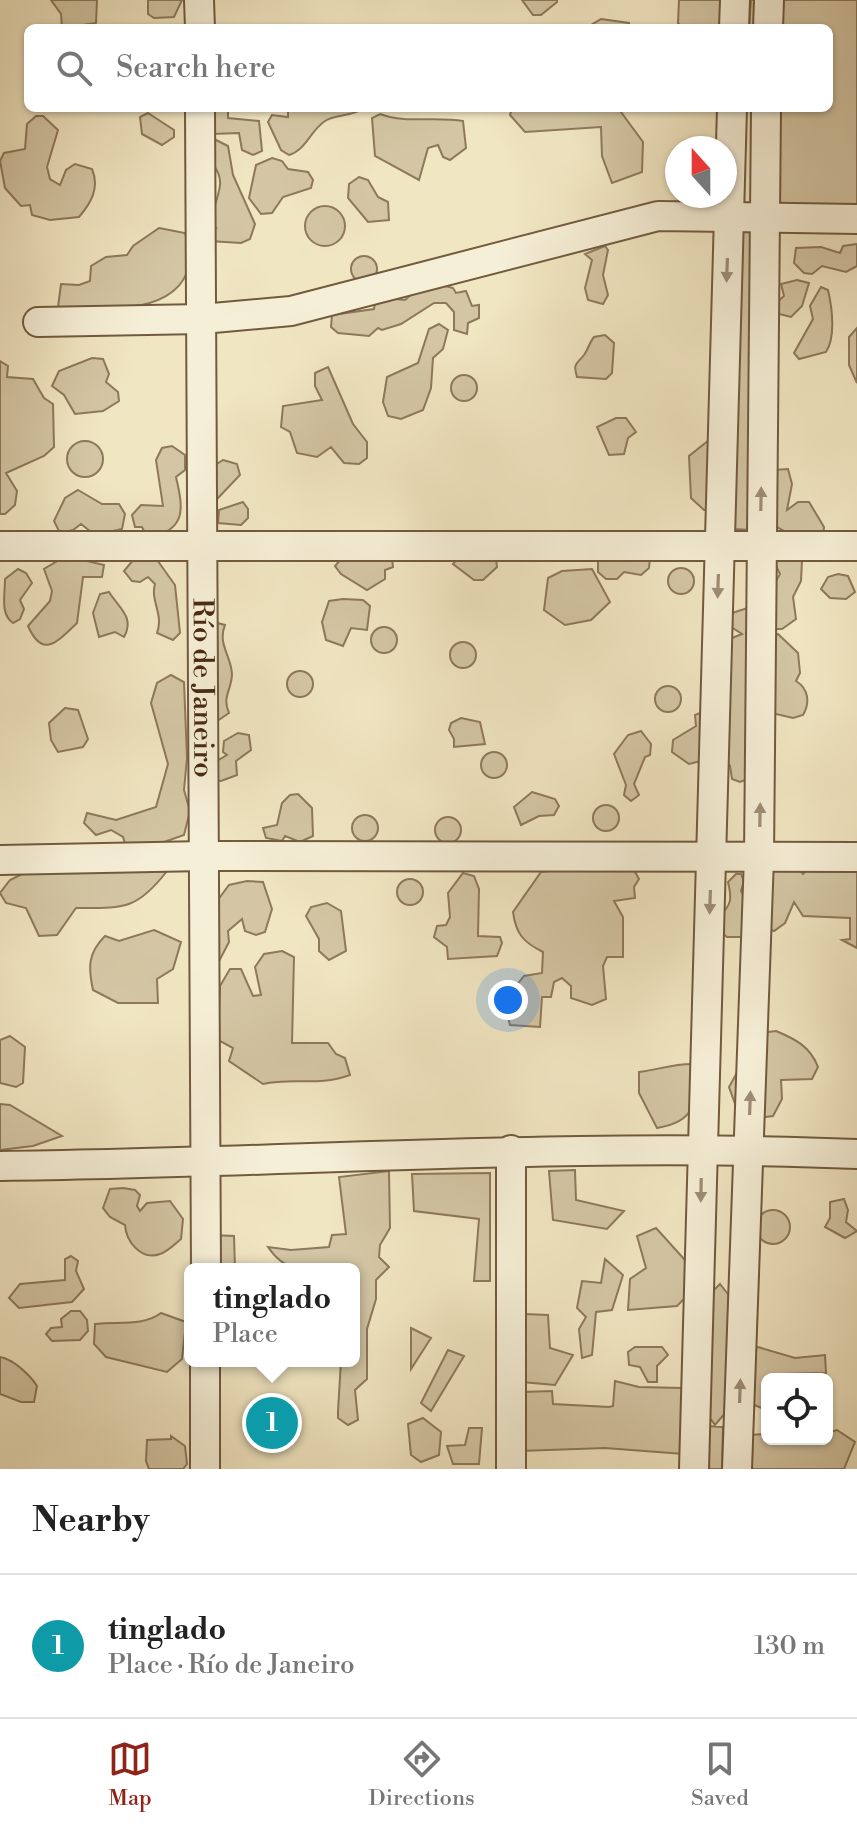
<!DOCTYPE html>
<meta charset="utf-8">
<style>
:root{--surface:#fff;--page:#f6f6f6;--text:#222;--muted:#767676;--line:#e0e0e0;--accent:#8f2418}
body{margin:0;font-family:"Libre Bodoni",serif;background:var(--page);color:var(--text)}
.controls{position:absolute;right:24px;bottom:24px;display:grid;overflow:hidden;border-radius:12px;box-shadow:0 2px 6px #0004}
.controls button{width:72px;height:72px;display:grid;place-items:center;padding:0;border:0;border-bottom:2px solid var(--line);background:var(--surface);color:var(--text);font:40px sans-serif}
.compass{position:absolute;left:665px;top:136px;width:72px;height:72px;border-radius:50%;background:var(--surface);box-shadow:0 2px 6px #0004;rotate:339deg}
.you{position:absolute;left:508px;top:1000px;width:28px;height:28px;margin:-20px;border:6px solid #fff;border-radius:50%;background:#1a73e8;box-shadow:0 0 0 12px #1a73e833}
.badge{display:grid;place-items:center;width:52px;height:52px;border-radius:50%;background:var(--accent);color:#fff;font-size:26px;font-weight:700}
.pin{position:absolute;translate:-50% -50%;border:4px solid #fff;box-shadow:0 2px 8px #0006}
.popup{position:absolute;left:184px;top:1263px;width:176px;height:104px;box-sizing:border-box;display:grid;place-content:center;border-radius:12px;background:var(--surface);filter:drop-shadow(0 2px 6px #0005);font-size:26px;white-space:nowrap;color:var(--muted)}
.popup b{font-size:30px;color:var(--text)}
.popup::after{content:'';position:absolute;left:50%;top:100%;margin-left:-16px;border:16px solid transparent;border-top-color:var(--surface)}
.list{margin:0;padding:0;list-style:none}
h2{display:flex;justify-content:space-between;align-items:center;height:104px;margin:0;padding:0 32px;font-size:34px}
h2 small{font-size:26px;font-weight:400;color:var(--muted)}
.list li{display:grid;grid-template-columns:52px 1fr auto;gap:24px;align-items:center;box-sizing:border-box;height:144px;padding:0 32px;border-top:2px solid var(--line)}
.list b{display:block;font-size:30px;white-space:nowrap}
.list p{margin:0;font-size:26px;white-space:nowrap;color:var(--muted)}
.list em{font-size:26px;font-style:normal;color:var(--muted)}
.icon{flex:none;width:44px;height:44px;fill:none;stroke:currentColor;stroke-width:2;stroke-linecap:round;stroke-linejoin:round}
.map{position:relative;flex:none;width:857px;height:1469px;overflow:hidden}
.search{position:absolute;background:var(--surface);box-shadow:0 2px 6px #0004;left:24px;right:24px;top:24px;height:88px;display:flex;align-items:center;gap:20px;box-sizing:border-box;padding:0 28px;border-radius:12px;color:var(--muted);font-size:30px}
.sheet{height:248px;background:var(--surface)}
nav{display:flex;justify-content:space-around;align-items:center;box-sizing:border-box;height:112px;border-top:2px solid var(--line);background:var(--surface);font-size:22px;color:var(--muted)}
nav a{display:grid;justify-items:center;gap:4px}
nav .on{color:var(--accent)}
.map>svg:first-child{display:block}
.green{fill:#d4c6a4;stroke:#8e785b;stroke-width:2}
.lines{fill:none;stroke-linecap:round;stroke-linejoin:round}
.street-casing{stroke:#725a3e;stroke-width:32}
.street{stroke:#f6efd7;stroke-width:28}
.oneway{fill:#9e8d74}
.labels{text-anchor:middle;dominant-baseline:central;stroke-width:7;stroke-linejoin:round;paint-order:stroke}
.street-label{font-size:28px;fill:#472b12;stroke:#f6efd7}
</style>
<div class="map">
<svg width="857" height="1469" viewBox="0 0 857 1469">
<rect width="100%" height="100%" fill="#f1e6c2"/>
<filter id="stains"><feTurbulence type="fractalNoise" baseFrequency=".0025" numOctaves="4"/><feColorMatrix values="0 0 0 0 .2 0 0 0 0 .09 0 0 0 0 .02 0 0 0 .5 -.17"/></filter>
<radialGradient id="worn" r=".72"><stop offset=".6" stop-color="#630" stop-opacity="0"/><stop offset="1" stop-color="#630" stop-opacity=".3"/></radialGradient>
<path class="green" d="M51 0H97L96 23 62 28 61 14Z
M148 0H182L174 17 154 18 148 14Z
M522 0H557V2L541 15H533Z
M679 0H725L723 28H683L678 23Z
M751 0H857V209L779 212 754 108H829V28H749Z
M601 19 629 23 630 28H586Z
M205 108H228V118L259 121 262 151 253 155 242 150 239 133 212 134Z
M288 108H364C352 117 335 114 325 121 310 131 306 150 289 155L281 150 268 122 272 115 288 117Z
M512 108H618L643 142 642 172 612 183 602 156 601 127 525 132 510 115Z
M148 113 174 130V137L162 145 142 134 140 117Z
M380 114C407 124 435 116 463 121L466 148 450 160 443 157 438 145 428 148 419 180 375 156 372 118Z
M36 116H43L58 130 47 167 50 179 60 185 66 170 75 164 92 169C100 188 91 203 79 217L50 220 32 215 30 205 21 206 5 188 0 161 4 153 25 149 27 124Z
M214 139 228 146 233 175 255 224 250 239 241 243 209 241 204 232 216 228 209 223C212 211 219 197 220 185 222 166 199 158 214 139Z
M272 158 282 161 288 169 308 172 313 180 311 188 283 197 272 213 261 214 249 198 256 165Z
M359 177 368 180 378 197 388 202 389 220 368 222 348 198 349 184Z
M305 226a20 20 0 1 1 40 0a20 20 0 1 1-40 0Z
M745 226 775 236 773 470 788 469 792 484 787 510 798 502H809L824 527 823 537C803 536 782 537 770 519V531L734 529 727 510H704L691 498 689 456 709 440 722 272Z
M159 228 185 233C206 297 144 313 92 306L88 310 65 313 58 307 61 284 79 285 90 281 91 266 106 257 127 255 133 246Z
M857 244V266L846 272 822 266 812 274 804 273 794 263 796 248 821 247 840 253 843 246Z
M605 246 608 250 603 275 608 295 603 304 588 300 585 288 592 260 585 254Z
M351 269a13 13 0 1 1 26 0a13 13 0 1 1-26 0Z
M797 280 809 283 802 306 791 317 779 314 776 303 784 296 781 284Z
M438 284 453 288 456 293 466 291 472 306 479 305V318L468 323 467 334 454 330V312L446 303H434L401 324 382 330 378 328 369 336 338 333 331 327 332 315 374 309 375 302 385 298 405 300 413 293Z
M821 287 828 290C832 307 836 337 826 352L799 359 794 353 813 319 810 306Z
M439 324 448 330 443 349 433 358 431 388 423 410 401 419 388 416 383 402 387 377 418 363 429 329Z
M857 328V383L849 365V337Z
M605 335 614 343 612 373 606 379 577 377C573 363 576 365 584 355 588 350 589 343 594 337Z
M92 358 103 359 109 374 106 382 118 392 119 401 103 411 75 414 64 395 52 386 59 371Z
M0 361 8 366 7 377 33 379 44 398 53 404 54 447 44 456 6 473 17 491 15 505 5 514H0Z
M328 367 353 424 367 442V458L359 464 344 463 331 447 317 457 297 453 290 432 281 427 283 406 322 400 315 386V373Z
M451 388a13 13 0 1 1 26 0a13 13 0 1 1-26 0Z
M616 418H626L636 432 628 438 624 454 609 455 597 427Z
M67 459a18 18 0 1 1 36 0a18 18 0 1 1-36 0Z
M172 446 185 455V470L176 477C184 511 186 529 148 539L142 527H135L132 515 141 505 163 506 156 460 162 448Z
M223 460 237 464 240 475 218 498 209 495 210 476 217 473 215 465Z
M78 490 102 504H119L125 514 122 529 95 535 81 524 73 530 60 533 54 521 65 498Z
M243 502 248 509V518L241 525 218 523 219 510Z
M770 554 802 560 801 581 793 597 796 619 782 629H749L746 633 753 642 748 779 740 782 732 779 730 766 723 757 732 638 742 634 728 625 729 614 763 603 780 574Z
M66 556 104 565 102 577H83L77 623C58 641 43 660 28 626L50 601 52 591 44 569Z
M155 557 175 585 180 633 173 640 157 633C164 614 150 601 155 584L148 577 140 582 132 581 124 571 134 559Z
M458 558 496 559 497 567 483 580H474L453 564Z
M598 558H650L649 568 641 575 624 572 617 579H606L598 572Z
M341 559H392L393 567 385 570V579L367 590 341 574 335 566Z
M668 581a13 13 0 1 1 26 0a13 13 0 1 1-26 0Z
M18 569 26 573 32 583 20 600 24 609 20 619 13 623C0 614 5 596 5 579Z
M592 569 610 602 591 620 565 625 544 610 548 578 562 571Z
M838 574 848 576 855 592 846 599 830 598 821 589 828 577Z
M109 592C119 608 135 617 124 637L115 632 99 637 93 613 100 594Z
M343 599 363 600 370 606 367 630 351 628 343 646 326 640 322 622 329 601Z
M206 620 225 625C217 644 232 657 232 675 231 691 222 697 229 713L213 724Z
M371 640a13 13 0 1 1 26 0a13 13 0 1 1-26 0Z
M778 634 798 653 800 673 796 681C809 689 810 703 803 715L793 718 759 710 764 641Z
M450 655a13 13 0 1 1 26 0a13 13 0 1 1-26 0Z
M287 684a13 13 0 1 1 26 0a13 13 0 1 1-26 0Z
M171 675 184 682 187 758 184 790 190 811 184 835 150 847 126 846 123 837 111 830 96 835 84 823 87 813 116 820 156 807 168 764 151 703 157 683Z
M655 699a13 13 0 1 1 26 0a13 13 0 1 1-26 0Z
M65 708 78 710 88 739 83 747 58 752 51 740 49 723Z
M700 713 710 741 700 750 701 761 689 764 672 752 673 740 696 726 695 715Z
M461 718 480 722 485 744 454 747V739L449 730 451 723Z
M641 731 651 744 650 755 645 757 634 784 639 795 631 801 624 795 626 785 614 754 628 735Z
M238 733 249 735 251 750 236 761 237 775 221 781 211 780 208 766 227 755 223 752 224 741Z
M481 765a13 13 0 1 1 26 0a13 13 0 1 1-26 0Z
M532 792 555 799 559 806 554 815 539 816 521 825 514 807Z
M298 794 312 808 313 836 300 842 285 836 282 841 266 838 263 828 277 825 282 803 290 795Z
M593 818a13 13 0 1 1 26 0a13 13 0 1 1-26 0Z
M352 828a13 13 0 1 1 26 0a13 13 0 1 1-26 0Z
M435 830a13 13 0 1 1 26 0a13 13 0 1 1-26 0Z
M604 866 633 868 639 879 634 887 635 898 614 901 623 917V957H607L603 966 606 999 592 1005 571 998V986L562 978 554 982 551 997H542L540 1027 510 1025 504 1001 524 976 542 973 543 952C523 942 516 934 513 912L541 872C562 868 586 875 604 866Z
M857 866V948L842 940 850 939V918L803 916 794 902 785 923 774 931 764 927 768 871 798 868 803 874 809 868Z
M167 871C137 910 124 908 76 908L57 935 39 936 26 908 6 903 0 893 10 880 26 872Z
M463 873 474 876 479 889 478 936 500 937 502 943 497 956 448 959 447 947 434 937 437 926 446 925 450 917 448 893Z
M736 874H741L744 881 741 891 747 901 746 937H727L721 932 718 917C732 905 732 899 728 882Z
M397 892a13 13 0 1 1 26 0a13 13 0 1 1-26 0Z
M247 881 263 882 272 909 265 932 256 935 245 931 242 919 228 931 229 942 216 967 209 912 229 885Z
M327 903 341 911 346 951 329 960 319 951V939L306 916 311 907Z
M154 930 181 942 173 969 157 979 158 1003H118L93 990C88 967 88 953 105 936L119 941Z
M282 951 294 957 292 1043H328L336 1054 345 1058 350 1075C317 1087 294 1077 263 1084L229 1061 233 1048 218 1040 220 986 230 969H241L253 996 261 995 255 967 264 954Z
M776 1031C795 1039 810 1046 818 1067L812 1079 781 1080 782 1099 773 1116 752 1119 738 1112 729 1087 759 1033Z
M10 1036 25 1047 23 1083 16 1087 0 1083V1040Z
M692 1064C695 1100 700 1121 657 1128L639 1093V1072C657 1070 672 1064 692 1064Z
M0 1104 10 1105 62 1136 33 1146 0 1150Z
M575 1170 576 1200 624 1211 607 1229 553 1220 549 1171Z
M389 1171 390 1228 380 1245 379 1257 389 1267 376 1280V1299L367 1329V1379L355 1390 358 1420 348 1425 338 1418V1411L341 1361H354V1269C317 1269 290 1280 268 1247L291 1250 329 1247 332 1235 346 1234 339 1177Z
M490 1173V1281H474L479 1219 414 1211 412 1174Z
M123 1188 135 1190 140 1195 137 1206 140 1211 147 1203 170 1201 183 1219 181 1239C175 1244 167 1252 160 1254 141 1261 126 1241 125 1225L110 1217 103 1208 110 1189Z
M844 1199 848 1210 846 1222 857 1231 845 1238 825 1227 830 1218V1202Z
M756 1227a17 17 0 1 1 34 0a17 17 0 1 1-34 0Z
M656 1228 703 1280 677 1306 628 1310 630 1279 646 1268 637 1236Z
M212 1235 234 1236 235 1269H213Z
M71 1256 78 1261 76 1271 84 1289 72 1302 19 1308 9 1298 20 1284 65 1280V1259Z
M605 1259 623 1275 612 1310 596 1312 592 1355 582 1358 579 1329 586 1317 577 1308 582 1281 601 1283Z
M720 1284 735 1303 733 1404 715 1425 702 1407 701 1303Z
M71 1311H80L87 1320 88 1331 80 1340 52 1341 46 1334 51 1328 62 1327 61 1319Z
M161 1313 186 1322 182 1359 167 1372 106 1357 94 1344 95 1324C118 1321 142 1327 161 1313Z
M524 1314 548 1315 550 1348 573 1355 555 1385 522 1382Z
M411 1328 431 1338 411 1369Z
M635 1347H662L668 1355 657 1366V1382H648L640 1367 629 1365 628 1352Z
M758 1347 795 1358 825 1355 826 1373 784 1374V1379H767V1410L744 1401 745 1353Z
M448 1350 464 1356 431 1411 421 1403Z
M0 1357C13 1359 30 1375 37 1386L34 1402H21L0 1394Z
M615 1381 639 1387 682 1388 683 1454 605 1448 520 1451 522 1392 552 1391 553 1404 609 1407 613 1406Z
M423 1418 441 1432 439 1455 421 1462 411 1455 408 1424Z
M706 1426 723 1427 722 1469H703Z
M469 1428H482L479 1464H453L447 1446 465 1445Z
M837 1430 855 1442 844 1469H730L750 1435 764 1434 767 1439H827V1433Z
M171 1436 185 1446 187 1464 183 1469H149L146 1461 147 1440 171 1439Z"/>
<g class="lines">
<defs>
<g id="street">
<path d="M199 0 200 28"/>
<path d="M734 28 735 0"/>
<path d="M768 28 769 0"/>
<path id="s1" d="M200 108 206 1269"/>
<path d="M38 322 202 319 291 311 658 216 857 219"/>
<path d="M0 546H857"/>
<path d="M0 860 205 856 857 857"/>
<path d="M0 1166C286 1163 571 1142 857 1154"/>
<path d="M205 1469V1361"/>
<path d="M511 1469V1150"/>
<path d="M694 1469 732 108"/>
<path d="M737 1469 759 857 766 108"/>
</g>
</defs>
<use href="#street" class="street-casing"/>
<use href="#street" class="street"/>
</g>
<defs><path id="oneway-solid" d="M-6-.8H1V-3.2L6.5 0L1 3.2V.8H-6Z" transform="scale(2)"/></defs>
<g class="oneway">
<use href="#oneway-solid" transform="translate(727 270) rotate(92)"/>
<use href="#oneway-solid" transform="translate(761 499) rotate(-89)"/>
<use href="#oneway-solid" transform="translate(718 586) rotate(92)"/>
<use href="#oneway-solid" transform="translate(760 815) rotate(-89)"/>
<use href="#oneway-solid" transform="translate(710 902) rotate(92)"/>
<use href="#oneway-solid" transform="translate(750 1103) rotate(-88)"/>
<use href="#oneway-solid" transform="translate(701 1190) rotate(91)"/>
<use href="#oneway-solid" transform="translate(740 1391) rotate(-88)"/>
</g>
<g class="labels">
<g class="street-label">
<text stroke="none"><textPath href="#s1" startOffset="580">Río de Janeiro</textPath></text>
</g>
</g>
<rect width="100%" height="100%" filter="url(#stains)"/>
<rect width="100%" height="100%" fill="url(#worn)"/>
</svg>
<div class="controls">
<button><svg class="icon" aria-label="locate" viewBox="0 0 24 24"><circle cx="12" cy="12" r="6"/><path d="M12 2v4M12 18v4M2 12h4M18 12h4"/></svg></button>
</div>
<svg class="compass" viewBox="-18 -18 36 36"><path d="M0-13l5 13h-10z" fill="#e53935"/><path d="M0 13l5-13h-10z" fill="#767676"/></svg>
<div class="you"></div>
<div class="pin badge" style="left:272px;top:1423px;background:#0f9aa8">1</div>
<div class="popup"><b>tinglado</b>Place</div>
<div class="search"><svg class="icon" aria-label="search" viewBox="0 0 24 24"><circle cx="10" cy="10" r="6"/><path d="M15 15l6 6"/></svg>Search here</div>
</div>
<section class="sheet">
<h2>Nearby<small></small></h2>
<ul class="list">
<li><span class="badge" style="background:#0f9aa8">1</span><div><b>tinglado</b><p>Place · Río de Janeiro</p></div><em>130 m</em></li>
</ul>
</section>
<nav>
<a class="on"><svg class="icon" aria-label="map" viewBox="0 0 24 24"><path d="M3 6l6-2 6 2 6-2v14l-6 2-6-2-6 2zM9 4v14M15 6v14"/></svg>Map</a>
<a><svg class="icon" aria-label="directions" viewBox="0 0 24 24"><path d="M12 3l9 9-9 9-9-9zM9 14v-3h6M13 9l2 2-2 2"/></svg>Directions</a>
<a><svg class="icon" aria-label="saved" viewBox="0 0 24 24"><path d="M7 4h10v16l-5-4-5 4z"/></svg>Saved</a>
</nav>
